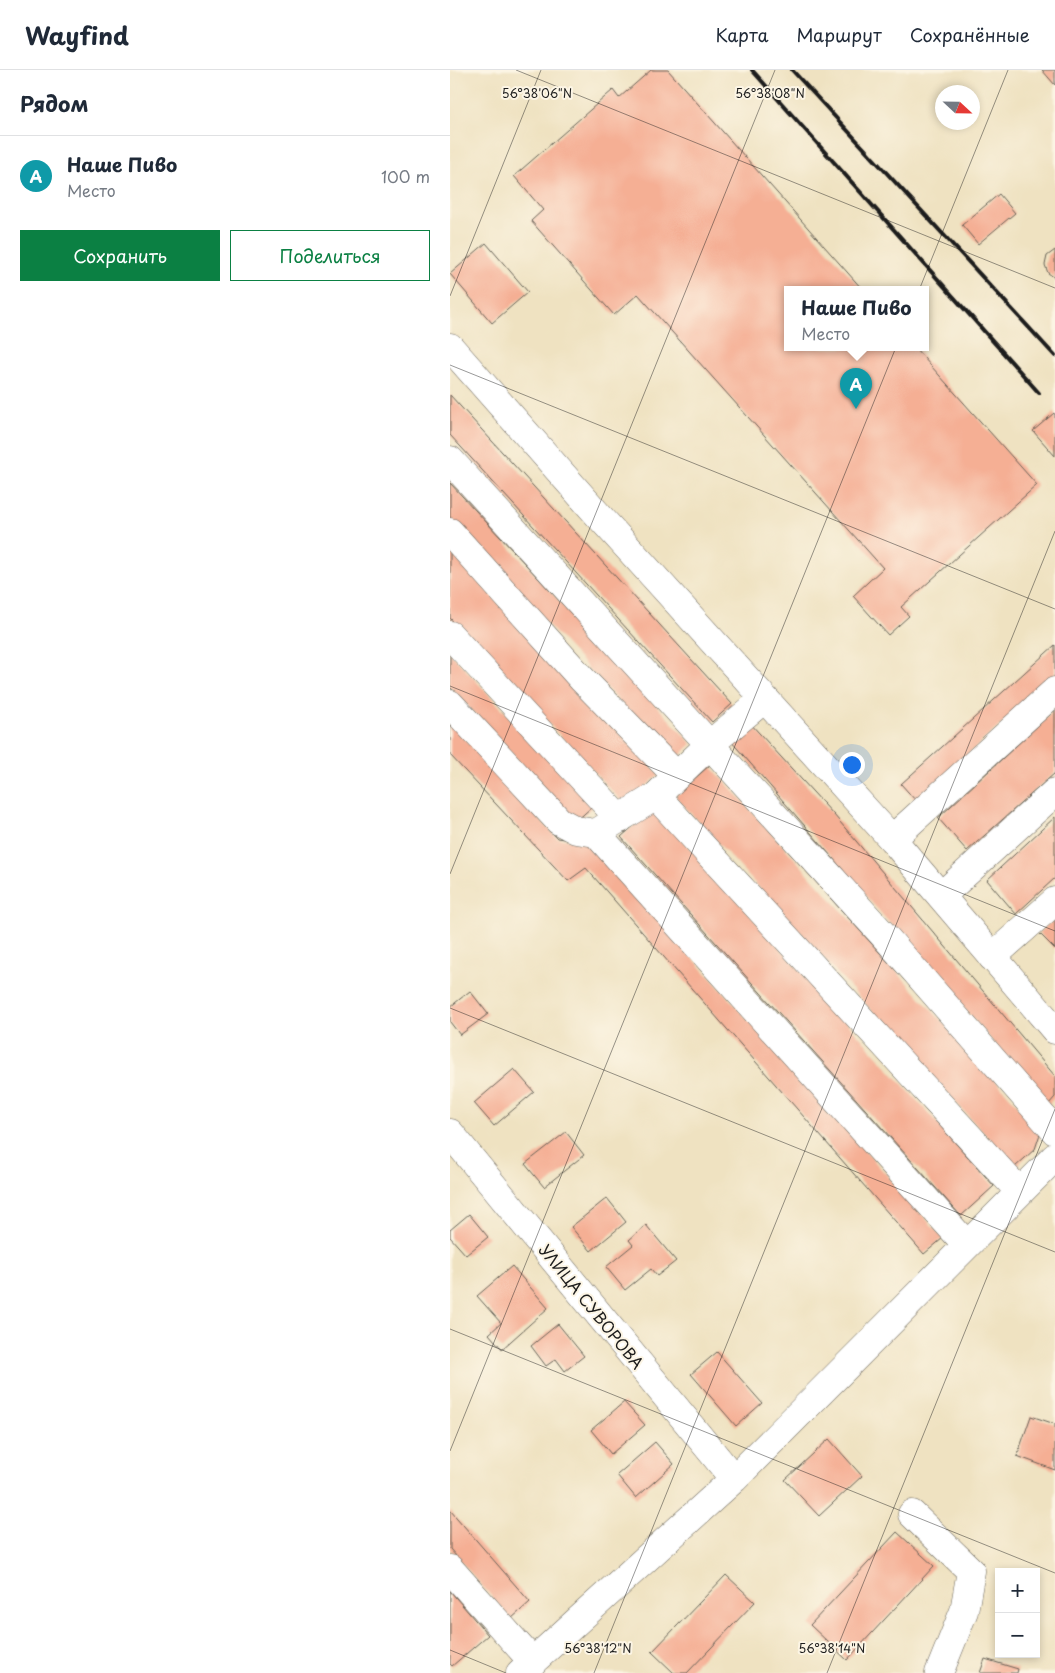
<!DOCTYPE html>
<html lang="ru">
<meta charset="utf-8">
<style>
:root{--surface:#fff;--page:#f6f6f7;--text:#1f2937;--muted:#747a83;--line:#e0e1e3;--accent:#0b8043}
body{margin:0;font-family:"Playpen Sans",sans-serif;background:var(--page);color:var(--text)}
.controls{position:absolute;right:15px;bottom:15px;display:grid;overflow:hidden;border-radius:0px;box-shadow:0 2px 8px #0003}
.controls button{width:45px;height:45px;display:grid;place-items:center;padding:0;border:0;border-bottom:1px solid var(--line);background:var(--surface);color:var(--text);font:25px sans-serif}
.compass{position:absolute;left:485px;top:15px;width:45px;height:45px;border-radius:50%;background:var(--surface);box-shadow:0 2px 8px #0003;rotate:112deg}
.you{position:absolute;left:401px;top:694px;width:18px;height:18px;margin:-12px;border:4px solid #fff;border-radius:50%;background:#1a73e8;box-shadow:0 0 0 8px #1a73e833}
.badge{display:grid;place-items:center;width:32px;height:32px;border-radius:50%;background:var(--accent);color:#fff;font-size:16px;font-weight:700}
.pin{position:absolute;translate:-50% -41px;filter:drop-shadow(0 1px 2px #0008)}
.pin::after{content:'';position:absolute;top:26px;width:18px;height:15px;background:inherit;clip-path:polygon(0 0,100% 0,50% 100%)}
.popup{position:absolute;left:334px;top:216px;width:145px;height:65px;box-sizing:border-box;display:grid;place-content:center;border-radius:0px;background:var(--surface);filter:drop-shadow(0 1px 4px #0005);font-size:16px;white-space:nowrap;color:var(--muted)}
.popup b{font-size:19px;color:var(--text)}
.popup::after{content:'';position:absolute;left:50%;top:100%;margin-left:-10px;border:10px solid transparent;border-top-color:var(--surface)}
.list{margin:0;padding:0;list-style:none}
h2{display:flex;justify-content:space-between;align-items:center;height:65px;margin:0;padding:0 20px;font-size:21px}
h2 small{font-size:16px;font-weight:400;color:var(--muted)}
.list li{display:grid;grid-template-columns:32px 1fr auto;gap:15px;align-items:center;box-sizing:border-box;height:80px;padding:0 20px;border-top:1px solid var(--line)}
.list b{display:block;font-size:19px;white-space:nowrap}
.list p{margin:0;font-size:16px;white-space:nowrap;color:var(--muted)}
.list em{font-size:16px;font-style:normal;color:var(--muted)}
.actions{display:flex;gap:10px;padding:15px 20px}
.actions a{flex:1;padding:11px 0;border:1px solid var(--accent);border-radius:0px;text-align:center;font-size:18px;color:var(--accent)}
.actions .main{background:var(--accent);color:#fff}
.map{position:relative;flex:none;width:605px;height:1603px;overflow:hidden}
header{display:flex;align-items:center;gap:30px;box-sizing:border-box;height:70px;padding:0 25px;background:var(--surface);border-bottom:1px solid var(--line)}
header strong{font-size:24px}
nav{display:flex;gap:28px;margin-inline-start:auto;font-size:18px}
main{display:flex}
aside{flex:1;background:var(--surface)}
.map>svg:first-child{display:block}
.building{fill:#f5af94}
.lines{fill:none;stroke-linecap:round;stroke-linejoin:round}
.minor-casing{stroke:#666156;stroke-width:29}
.minor{stroke:#fff;stroke-width:28}
.rail{stroke:#1c1c1c;stroke-width:4}
.ticks{fill:none;stroke:#1c1c1c;stroke-width:1;stroke-opacity:0.45}
.labels{text-anchor:middle;dominant-baseline:central;stroke-width:4;stroke-linejoin:round;paint-order:stroke}
.street-label{font-size:16px;fill:#1c1c1c;stroke:#fcf5e5}
.ticks-label{font-size:12px;text-anchor:middle;fill:#1c1c1c;stroke:#fcf5e5;stroke-width:4;stroke-linejoin:round;paint-order:stroke}
</style>
<header>
<strong>Wayfind</strong>
<nav><a>Карта</a><a>Маршрут</a><a>Сохранённые</a></nav>
</header>
<main>
<aside>
<h2>Рядом<small></small></h2>
<ul class="list">
<li><span class="badge" style="background:#0f9aa8">A</span><div><b>Наше Пиво</b><p>Место</p></div><em>100 m</em></li>
</ul>
<div class="actions"><a class="main">Сохранить</a><a>Поделиться</a></div>
</aside>
<div class="map">
<svg width="605" height="1603" viewBox="0 0 605 1603">
<rect width="100%" height="100%" fill="#fcf5e5"/>
<filter id="ink" filterUnits="userSpaceOnUse"><feTurbulence type="fractalNoise" baseFrequency=".02" numOctaves="2"/><feDisplacementMap in="SourceGraphic" scale="10" xChannelSelector="R" yChannelSelector="G"/><feConvolveMatrix kernelMatrix="1 2 1 2 8 2 1 2 1" color-interpolation-filters="sRGB"/></filter>
<filter id="wash" filterUnits="userSpaceOnUse"><feTurbulence type="fractalNoise" baseFrequency=".0096" numOctaves="4" result="noise"/><feDisplacementMap in="SourceGraphic" scale="20" xChannelSelector="R" yChannelSelector="G"/><feGaussianBlur stdDeviation="1.12" result="paint"/><feColorMatrix in="noise" values="0 0 0 0 0 0 0 0 0 0 0 0 0 0 0 0 0 1.4 0 .05"/><feComposite in="paint" operator="in"/></filter>
<g filter="url(#wash)">
<rect width="100%" height="100%" fill="#efe2c1"/>
<g id="blocks">
<path class="building" d="M201 0H218L413 220H337V278H465L587 415 451 537 459 546 438 565 403 526 433 498 188 224 164 245 81 151 93 140 64 106 163 20 169 28Z
M592 0H605V15Z
M549 124 565 143 528 174 512 155Z
M36 173 78 222 42 253 0 204Z
M605 180V208L598 203 595 195 597 186Z
M0 325 282 634 262 652 0 365Z
M604 343 605 345V386L583 361Z
M0 413 242 674 224 691 0 449Z
M0 481 209 704 176 736 0 548Z
M605 575V606L466 731 451 714Z
M0 583 143 736 125 752 0 617Z
M605 640V703L517 781 488 748Z
M0 652 107 768 140 773 493 1168 474 1184 136 798 118 811 0 685Z
M299 652 384 745 605 1006V1027L598 1035 280 670Z
M260 695 591 1061 585 1079 565 1097 225 726Z
M204 738 544 1116 511 1146 171 767Z
M605 747V808L566 844 537 810Z
M605 848V879L589 863Z
M20 921 38 944 10 965 0 952V937Z
M64 999 84 1022 44 1056 24 1033Z
M116 1062 134 1085 94 1117 75 1094Z
M157 1128 176 1152 141 1181 121 1157Z
M19 1144 38 1167 16 1185 0 1167V1160Z
M196 1155 226 1191 207 1206 201 1199 175 1220 156 1197 183 1175 179 1170Z
M62 1196 98 1238 52 1279 39 1264 51 1253 27 1226Z
M108 1254 134 1286 115 1301 106 1289 96 1296 81 1276Z
M267 1282 312 1333 286 1356 241 1304Z
M174 1332 195 1355 161 1384 141 1360Z
M581 1346 605 1354V1400L567 1386Z
M379 1369 412 1406 369 1446 335 1410Z
M205 1372 224 1394 186 1428 167 1405Z
M0 1440 80 1532 61 1549 0 1479Z
M447 1462 484 1496 397 1590 360 1555Z
M276 1505 305 1532 237 1603H224L202 1582Z
M0 1521 38 1565 2 1596 0 1594Z
M535 1589 568 1599 567 1603H530Z"/>
</g>
</g>
<g filter="url(#ink)">
<use href="#blocks" fill-opacity="0" stroke="#666156" stroke-width="1"/>
<g class="lines">
<defs>
<path id="minor" d="M0 277 149 446 442 769 605 960
M0 390 438 870 605 1061
M0 462 132 609 227 706
M0 565 170 749
M314 629 259 675 206 726 570 1122
M0 634 109 751 126 760 146 763 206 726
M146 763 517 1175
M442 769 605 621
M491 826 605 722
M542 887 605 831
M0 1063 284 1409
M462 1444 521 1501 514 1541 489 1603
M0 1499 83 1592
M70 1603 284 1409 605 1087"/>
</defs>
<use href="#minor" class="minor-casing"/>
<use href="#minor" class="minor"/>
<path class="rail" d="M302 0 589 323
M342 0 605 286"/>
</g>
</g>
<path class="ticks" d="M66 0 605 218M0 226 91 0M0 295 605 539M0 616 605 861M0 804 325 0M0 938 605 1182M0 1259 605 1503M0 1381 558 0M0 1580 56 1603M144 1603 605 461M377 1603 605 1039"/>
<g class="labels">
<g class="street-label">
<text transform="translate(142 1236) rotate(51)">УЛИЦА СУВОРОВА</text>
</g>
</g>
<g class="ticks-label">
<text x="320" y="28">56°38'08"N</text>
<text x="87" y="28">56°38'06"N</text>
<text x="148" y="1583">56°38'12"N</text>
<text x="382" y="1583">56°38'14"N</text>
</g>
</svg>
<div class="controls">
<button>+</button>
<button>−</button>
</div>
<svg class="compass" viewBox="-18 -18 36 36"><path d="M0-13l5 13h-10z" fill="#e53935"/><path d="M0 13l5-13h-10z" fill="#747a83"/></svg>
<div class="you"></div>
<div class="pin badge" style="left:406px;top:339px;background:#0f9aa8">A</div>
<div class="popup"><b>Наше Пиво</b>Место</div>
</div>
</main>
